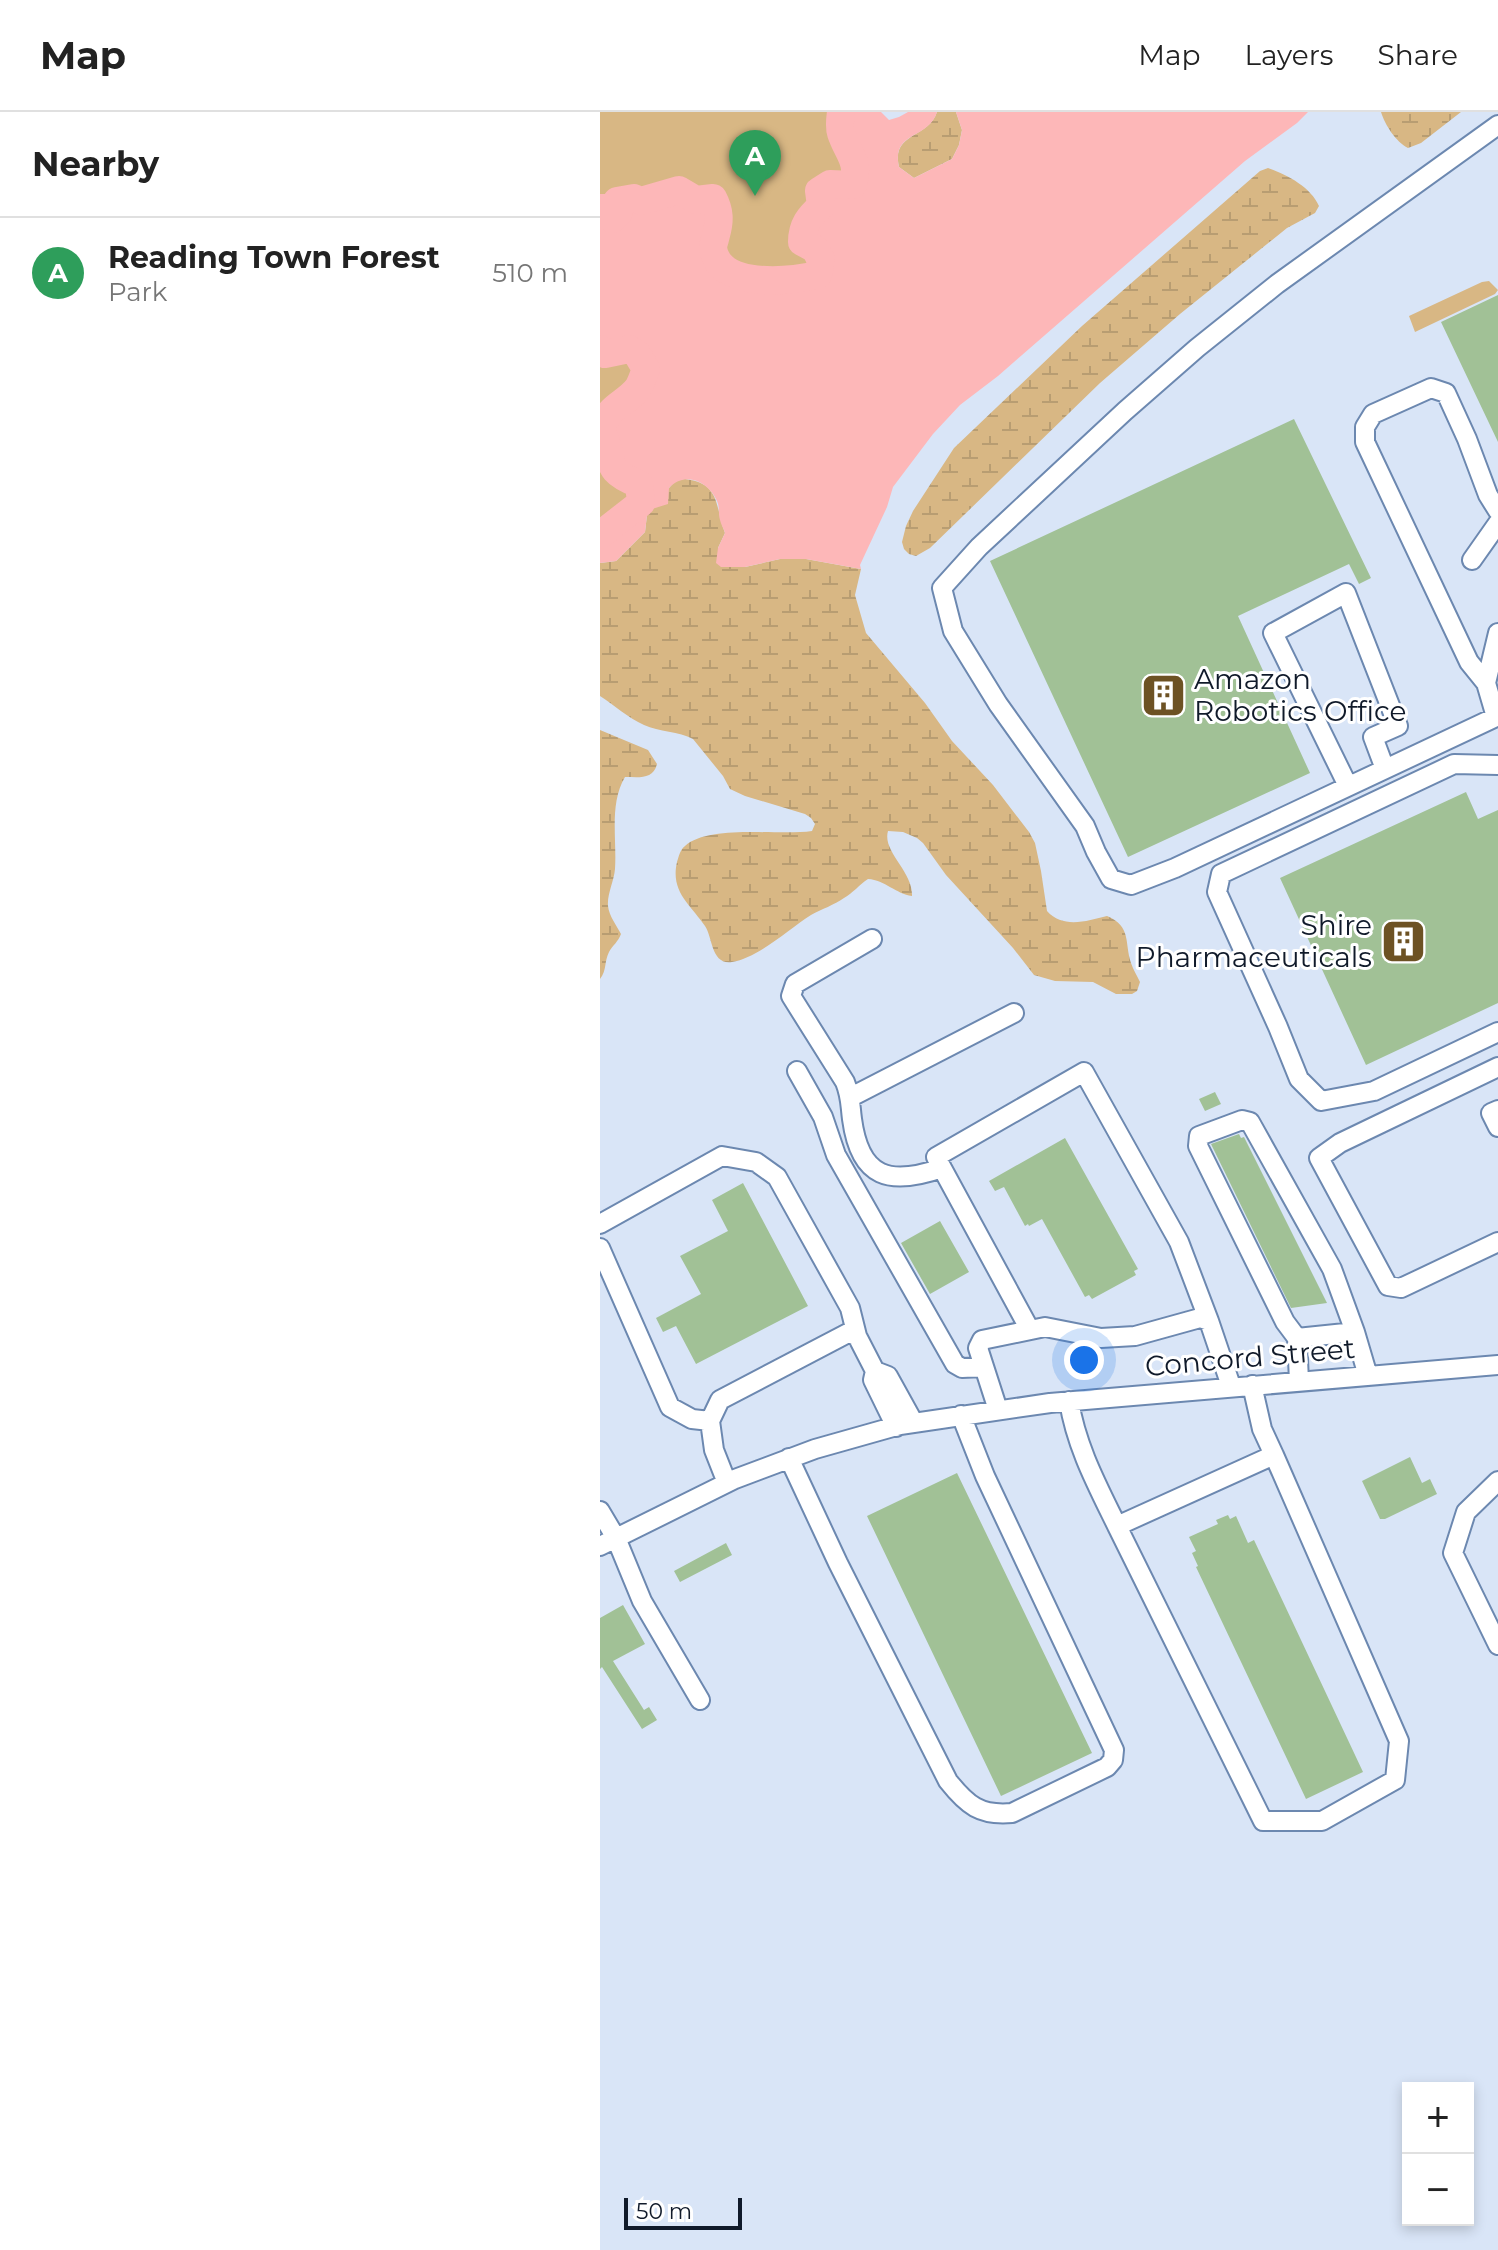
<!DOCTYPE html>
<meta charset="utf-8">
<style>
:root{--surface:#fff;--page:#f2f2f2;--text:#222;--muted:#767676;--line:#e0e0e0;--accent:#6d5224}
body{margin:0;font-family:Montserrat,sans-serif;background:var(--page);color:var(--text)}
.controls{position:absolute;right:24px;bottom:24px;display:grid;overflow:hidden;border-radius:0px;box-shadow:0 4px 12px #0003}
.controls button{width:72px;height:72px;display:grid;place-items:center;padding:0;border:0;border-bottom:2px solid var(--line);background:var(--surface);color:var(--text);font:40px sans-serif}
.scale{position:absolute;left:24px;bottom:20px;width:118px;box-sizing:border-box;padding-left:8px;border:4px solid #101a2a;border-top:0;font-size:22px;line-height:28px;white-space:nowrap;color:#101a2a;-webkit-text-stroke:6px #fff;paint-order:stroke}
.you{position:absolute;left:484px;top:1248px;width:28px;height:28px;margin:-20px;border:6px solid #fff;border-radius:50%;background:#1a73e8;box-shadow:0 0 0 12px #1a73e833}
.badge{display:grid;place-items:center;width:52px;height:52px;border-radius:50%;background:var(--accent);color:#fff;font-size:26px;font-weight:700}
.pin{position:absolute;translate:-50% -66px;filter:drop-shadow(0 2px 4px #0008)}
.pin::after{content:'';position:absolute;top:42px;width:28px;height:24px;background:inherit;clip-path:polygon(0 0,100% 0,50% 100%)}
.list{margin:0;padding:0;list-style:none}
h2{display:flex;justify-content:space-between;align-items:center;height:104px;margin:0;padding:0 32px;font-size:34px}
h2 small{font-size:26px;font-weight:400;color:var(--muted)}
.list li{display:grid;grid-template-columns:52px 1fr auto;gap:24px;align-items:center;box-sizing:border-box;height:112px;padding:0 32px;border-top:2px solid var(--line)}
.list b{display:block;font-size:30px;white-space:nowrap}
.list p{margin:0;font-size:26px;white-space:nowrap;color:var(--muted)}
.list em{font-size:26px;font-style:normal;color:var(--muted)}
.map{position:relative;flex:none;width:898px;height:2138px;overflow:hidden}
header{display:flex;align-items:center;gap:48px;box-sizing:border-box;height:112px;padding:0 40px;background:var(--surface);border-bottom:2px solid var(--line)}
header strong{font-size:38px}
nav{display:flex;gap:44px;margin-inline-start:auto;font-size:28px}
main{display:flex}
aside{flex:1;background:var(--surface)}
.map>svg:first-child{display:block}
.wetland{fill:url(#wetland-marsh)}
.green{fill:#d8b784}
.water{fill:#fdb7b8}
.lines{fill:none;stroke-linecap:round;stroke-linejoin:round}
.river{stroke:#fdb7b8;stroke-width:28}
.building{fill:#a1c196}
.minor-casing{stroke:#6c88b0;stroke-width:22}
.minor{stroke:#fff;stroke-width:18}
.labels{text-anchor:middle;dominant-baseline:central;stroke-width:6;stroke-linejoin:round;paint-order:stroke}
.poi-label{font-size:28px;fill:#101a2a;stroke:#fff;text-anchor:start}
.street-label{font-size:28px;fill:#101a2a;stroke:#fff}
</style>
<header>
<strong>Map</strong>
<nav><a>Map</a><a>Layers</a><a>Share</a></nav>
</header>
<main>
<aside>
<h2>Nearby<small></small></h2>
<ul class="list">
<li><span class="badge" style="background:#2e9e5b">A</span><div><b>Reading Town Forest</b><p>Park</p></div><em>510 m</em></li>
</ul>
</aside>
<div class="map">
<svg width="898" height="2138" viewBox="0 0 898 2138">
<defs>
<pattern id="wetland-marsh" width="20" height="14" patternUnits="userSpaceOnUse" patternTransform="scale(2)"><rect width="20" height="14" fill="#d8b784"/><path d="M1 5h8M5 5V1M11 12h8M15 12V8" fill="none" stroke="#b89d72"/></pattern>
</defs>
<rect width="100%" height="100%" fill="#d9e5f7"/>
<path class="wetland" d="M337 0H356L362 18 359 33 352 47 314 66 299 55C291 20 328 27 337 0Z
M781 0H861L821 31 808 36C796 30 785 13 781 0Z
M668 56C686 62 711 75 719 94L715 101 687 116 580 202 500 271 330 436 316 444 309 442 304 437 302 430 306 414 313 399 354 336 482 214 660 59Z
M85 367C121 371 115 395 125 421L118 436 145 455 180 447H206L261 457 255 483 266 521 325 591 352 629 393 673 429 720 435 731 441 759 447 799C463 817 487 809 507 804 532 815 524 830 531 851 533 857 537 864 540 870L537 879 532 882H516L493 870 455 869 434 863 413 836 346 763 323 731 317 726 303 720 288 719C282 740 313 759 312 784 296 782 285 768 268 767 259 773 253 781 244 786 234 793 222 797 211 803 189 817 158 846 132 850 111 853 113 826 105 814 91 793 70 780 77 750 79 744 80 738 85 734 109 712 180 724 212 719L215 712 211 706 205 702 145 684 130 677 123 664 93 627C79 619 59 620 44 613 28 606 14 593 0 584V451L16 449 45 420 47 403 69 376 76 368Z
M0 618 48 638 57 652C53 668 39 665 25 665 9 692 17 727 15 757 14 769 7 782 8 794 9 804 17 814 21 822 18 830 13 833 9 840 4 850 7 858 0 867Z"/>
<path class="green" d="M0 0H241C240 7 239 14 241 21 248 42 260 49 253 73L230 72 221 94 208 106 202 130 215 137 221 148 218 163C190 169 118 178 113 135 113 127 119 119 119 111 120 103 115 93 113 86L96 88 79 78 41 89 34 86 17 89 19 100 12 107 5 96H0Z
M889 169 898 178 895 182 815 220 809 204 882 170Z
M0 237 5 242 29 237 37 242 46 257 37 277 16 293 4 308 1 317 21 366 39 372 41 391 0 423Z"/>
<path class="water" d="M241 0H281L289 8 299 5 308 0H337C328 28 291 19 299 55L314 66 352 47 359 33 362 18 356 0H708L697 11 645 49 398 264 360 293 333 322 293 375 287 395 260 453 261 457 206 447H180L145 455H121L116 451 118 436 125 421C124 417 121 413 120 408 118 402 120 395 117 389 108 369 85 359 69 376L68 392 52 397 47 403 45 420 16 449 0 451V423L41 391 39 372C0 357 18 349 1 317 9 293 26 292 38 276 41 271 44 263 46 257L37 242 29 237 5 242 0 237V96H5L12 107 19 100 17 89 34 86 41 89 79 78 96 88 113 86C120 99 120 109 116 122 116 124 113 133 113 135 117 178 190 169 218 163L221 148 215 137 202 130C202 113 209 105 221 94L219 79 230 72 253 73C260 51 247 40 241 21 239 14 240 7 241 0Z"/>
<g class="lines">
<path class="river" d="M0 96H5L12 107 19 100 17 89 34 86 41 89 79 78 96 88 113 86C120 99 120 109 116 123 116 124 113 133 113 135 117 178 190 169 218 163L221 148 215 137 202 130C202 113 209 105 221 94L219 79 230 72 253 73C260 49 248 42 241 21 239 15 240 7 241 0
M0 237 5 242 29 237 37 242 46 257C44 262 41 271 38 276 26 292 9 293 1 317 17 349 0 357 39 372L41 391 0 423"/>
</g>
<path class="building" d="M898 183V330L841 210Z
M694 307 771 466 759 472 749 452 638 504 710 661 528 745 390 449Z
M866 680 878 707 898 698V891L766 953 680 766Z
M615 980 621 992 605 999 599 987Z
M639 1022 641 1026 644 1025 727 1191 691 1196 611 1032Z
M465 1026 538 1157 534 1159 536 1163 492 1187 489 1183 485 1185 442 1107 429 1114 428 1112 425 1114 404 1075 395 1079 389 1069Z
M143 1071 208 1194 96 1252 76 1214 63 1220 56 1206 101 1182 80 1144 128 1119 112 1088Z
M340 1109 369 1160 330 1182 301 1131Z
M810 1345 822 1371 830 1367 837 1382 785 1407H780L762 1369Z
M357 1361 492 1641 401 1684 267 1404Z
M628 1403 630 1407 636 1404 648 1431 654 1428 763 1660 706 1687 596 1455 598 1454 592 1441 596 1439 589 1425 618 1412 616 1408Z
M126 1431 132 1443 80 1470 74 1459Z
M23 1493 45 1532 13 1549 44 1598 49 1595 57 1608 42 1617 2 1555 0 1557V1506Z"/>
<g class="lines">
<defs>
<path id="minor" d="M872 448 898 411
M898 521 886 571 896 605H898
M886 571 869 550 765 330V315L773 302 831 276 846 281 867 327 888 383 898 399
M896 605 575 756 531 773 511 767 496 740 485 714 398 592 353 519 342 476 379 435 525 299 597 236 677 172 898 13
M898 653 854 652 621 762 617 780 678 915 699 967 721 989 774 979 898 920
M748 674 673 521 746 481 798 614 773 625 785 657
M272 827 195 872 191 884 245 970C251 985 250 992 252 1007 260 1067 290 1074 342 1056
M898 955 740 1031 719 1046 788 1174 801 1176 898 1130
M197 959 223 1005 236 1043 355 1252 362 1256 384 1255
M251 985 414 901
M898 998 891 1001 898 1015
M0 1112 122 1044 156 1050 177 1065 250 1196 257 1224
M0 1136 70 1295 92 1307 110 1309
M430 1218 336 1045 484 960 579 1130 609 1209
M697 1226 685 1210 598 1034 599 1024 642 1008 650 1010 732 1157 755 1220
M699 1269 697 1226 755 1220 768 1264
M469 1289C476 1334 497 1373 517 1414L674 1343 662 1317 652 1273
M398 1298 378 1236 382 1228 445 1215 501 1226 535 1224 600 1206 609 1209 631 1274
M296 1315 273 1268 275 1259 288 1264 314 1311
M189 1346 238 1451 348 1669C367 1693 380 1704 412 1701L507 1655 513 1648 514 1638 385 1364 361 1303
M898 1369 866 1400 853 1441 898 1533
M127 1371 114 1338 110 1309 120 1288 248 1221 257 1224 275 1259
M0 1399 16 1426 42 1489 100 1588
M517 1414 663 1709H722L795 1668 799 1629 674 1343
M0 1434 135 1367 215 1337 300 1313 450 1291 898 1253"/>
</defs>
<use href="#minor" class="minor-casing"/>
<use href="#minor" class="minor"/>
</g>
<defs>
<symbol id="building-square" viewBox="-11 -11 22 22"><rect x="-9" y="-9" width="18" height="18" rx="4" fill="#6d5224" stroke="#fff"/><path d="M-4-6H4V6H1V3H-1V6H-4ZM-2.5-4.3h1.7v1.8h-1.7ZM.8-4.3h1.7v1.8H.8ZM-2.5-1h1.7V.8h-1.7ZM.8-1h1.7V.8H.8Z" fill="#fff"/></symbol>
</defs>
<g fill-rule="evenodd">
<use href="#building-square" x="538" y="558" width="51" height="51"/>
<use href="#building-square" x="778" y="804" width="51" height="51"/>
</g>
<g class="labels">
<g class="poi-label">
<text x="594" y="567">Amazon<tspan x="594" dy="32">Robotics Office</tspan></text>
<text x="772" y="813" text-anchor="end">Shire<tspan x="772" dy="32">Pharmaceuticals</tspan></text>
</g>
<g class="street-label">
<text transform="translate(650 1245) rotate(-5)">Concord Street</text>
</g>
</g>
</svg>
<div class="controls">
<button>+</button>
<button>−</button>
</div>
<div class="scale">50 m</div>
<div class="you"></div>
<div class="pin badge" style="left:155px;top:84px;background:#2e9e5b">A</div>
</div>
</main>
